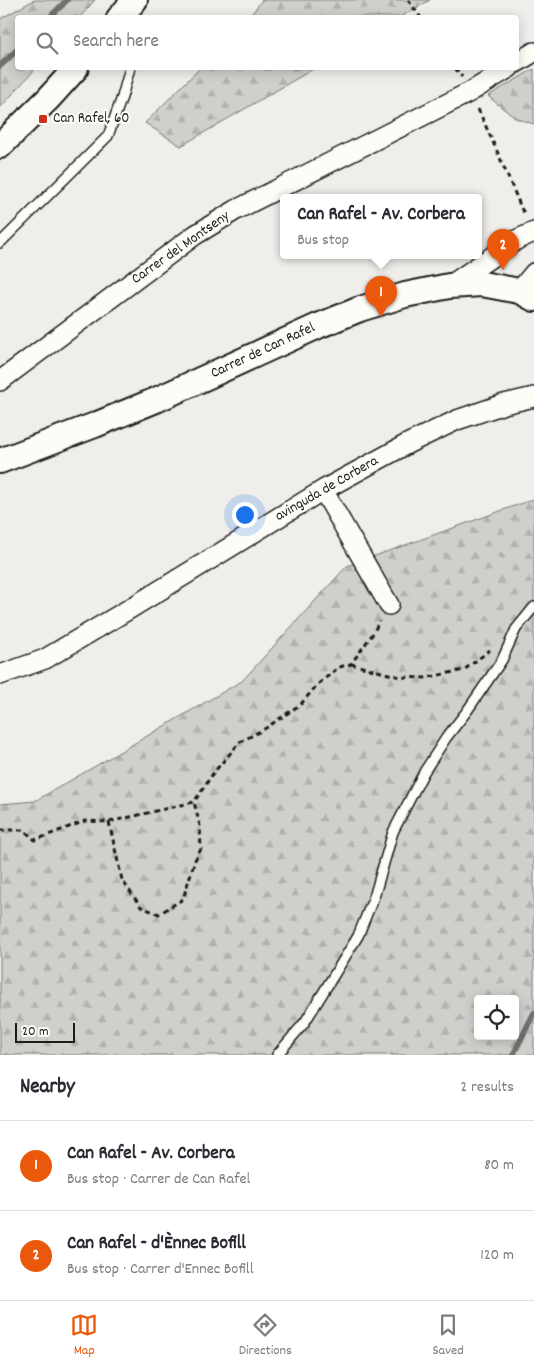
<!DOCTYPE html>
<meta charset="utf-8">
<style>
:root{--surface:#fff;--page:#f7f7f7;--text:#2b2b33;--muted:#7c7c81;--line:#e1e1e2;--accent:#ea580c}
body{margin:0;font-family:Dekko,sans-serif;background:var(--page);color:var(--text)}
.controls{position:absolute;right:15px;bottom:15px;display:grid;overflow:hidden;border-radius:5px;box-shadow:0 2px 12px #0003}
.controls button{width:45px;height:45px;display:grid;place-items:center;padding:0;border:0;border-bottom:1px solid var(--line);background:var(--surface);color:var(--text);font:25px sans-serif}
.scale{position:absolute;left:15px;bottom:12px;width:60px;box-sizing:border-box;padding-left:5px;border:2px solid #1c1c1c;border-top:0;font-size:14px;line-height:18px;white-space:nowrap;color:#1c1c1c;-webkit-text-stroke:4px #fdfcf7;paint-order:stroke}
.you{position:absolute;left:244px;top:514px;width:18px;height:18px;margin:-12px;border:4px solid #fff;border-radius:50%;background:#1a73e8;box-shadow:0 0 0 8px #1a73e833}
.badge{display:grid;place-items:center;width:32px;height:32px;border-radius:50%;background:var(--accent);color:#fff;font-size:16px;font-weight:700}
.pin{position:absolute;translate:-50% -41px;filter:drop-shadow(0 1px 2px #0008)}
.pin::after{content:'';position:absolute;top:26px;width:18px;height:15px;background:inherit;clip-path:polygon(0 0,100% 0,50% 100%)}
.popup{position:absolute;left:280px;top:194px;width:202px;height:65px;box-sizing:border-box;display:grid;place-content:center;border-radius:5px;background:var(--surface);filter:drop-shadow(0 1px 4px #0005);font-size:16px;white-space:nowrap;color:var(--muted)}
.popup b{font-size:19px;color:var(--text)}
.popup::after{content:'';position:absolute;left:50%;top:100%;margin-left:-10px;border:10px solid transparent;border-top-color:var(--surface)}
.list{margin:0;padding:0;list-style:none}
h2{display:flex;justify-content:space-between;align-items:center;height:65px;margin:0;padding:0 20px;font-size:21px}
h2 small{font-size:16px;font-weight:400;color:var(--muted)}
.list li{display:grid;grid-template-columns:32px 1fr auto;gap:15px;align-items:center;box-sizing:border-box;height:90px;padding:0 20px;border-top:1px solid var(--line)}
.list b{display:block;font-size:19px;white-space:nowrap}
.list p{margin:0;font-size:16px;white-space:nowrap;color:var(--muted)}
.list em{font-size:16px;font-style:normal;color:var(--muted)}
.icon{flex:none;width:28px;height:28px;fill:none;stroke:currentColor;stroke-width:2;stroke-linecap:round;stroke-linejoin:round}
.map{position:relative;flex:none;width:534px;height:1055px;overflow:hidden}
.search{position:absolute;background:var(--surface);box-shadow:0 2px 12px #0003;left:15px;right:15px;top:15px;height:55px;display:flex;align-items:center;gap:12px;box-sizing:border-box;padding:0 18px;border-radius:5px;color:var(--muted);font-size:19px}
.sheet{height:245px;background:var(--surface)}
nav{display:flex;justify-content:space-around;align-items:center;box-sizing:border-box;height:70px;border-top:1px solid var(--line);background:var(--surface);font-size:14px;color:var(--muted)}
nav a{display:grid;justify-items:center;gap:2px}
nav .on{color:var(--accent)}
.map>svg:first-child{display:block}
.forest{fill:url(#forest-firs);stroke:#767674;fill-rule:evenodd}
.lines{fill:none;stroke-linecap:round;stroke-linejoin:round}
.stream{stroke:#706f6d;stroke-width:6}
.service-casing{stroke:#1c1c1c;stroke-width:12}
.minor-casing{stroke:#1c1c1c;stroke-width:22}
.tertiary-casing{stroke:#1c1c1c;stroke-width:28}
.path{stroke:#1c1c1c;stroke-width:3;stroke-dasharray:5 4;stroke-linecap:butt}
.service{stroke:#fdfcf7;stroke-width:9}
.minor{stroke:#fdfcf7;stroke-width:19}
.tertiary{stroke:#fdfcf7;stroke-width:24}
.poi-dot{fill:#c8321e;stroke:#fdfcf7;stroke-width:2}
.labels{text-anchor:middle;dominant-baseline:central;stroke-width:4;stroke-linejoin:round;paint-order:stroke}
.poi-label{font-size:15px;fill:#1c1c1c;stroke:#fdfcf7;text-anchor:start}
.street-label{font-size:15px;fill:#1c1c1c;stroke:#fdfcf7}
</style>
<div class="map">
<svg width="534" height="1055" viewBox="0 0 534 1055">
<defs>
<pattern id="forest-firs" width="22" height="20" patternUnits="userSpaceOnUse" patternTransform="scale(1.25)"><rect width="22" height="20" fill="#d0cfcc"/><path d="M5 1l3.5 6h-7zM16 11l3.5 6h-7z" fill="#b2b1af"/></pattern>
</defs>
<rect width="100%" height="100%" fill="#f0eeea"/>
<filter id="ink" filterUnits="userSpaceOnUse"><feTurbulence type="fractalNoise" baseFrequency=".02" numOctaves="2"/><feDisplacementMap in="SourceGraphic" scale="10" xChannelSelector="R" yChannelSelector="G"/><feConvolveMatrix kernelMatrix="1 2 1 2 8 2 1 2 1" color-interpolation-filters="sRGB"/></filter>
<g filter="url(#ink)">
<path class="forest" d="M34 0H95L80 17 18 18V68H36L0 108V19Z
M262 0H430L400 17H249Z
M200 68H315L181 146 145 123Z
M534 69V124L515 118 488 96Z
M534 499V1055H0V804L35 801 242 681 347 566ZM478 999H515V1036H478Z"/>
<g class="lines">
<path class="stream" d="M49 18 67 0
M0 66 18 49
M513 1055 534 1013"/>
<defs>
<path id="service" d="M0 243 108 136 122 97 130 68
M277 1055 305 1022 358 936 375 894 393 832 424 772 446 738 467 711 502 660 516 629 534 607"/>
<path id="minor" d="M516 63 534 52
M449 286 518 239 534 232
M519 291 534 273
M0 381 195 235 236 210 470 92 509 68
M323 490 389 605
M0 675 45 659 131 608 323 490 409 443 457 420 504 404 534 397"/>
<path id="tertiary" d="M119 18 135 0
M0 146 48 99 76 68
M0 461 95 425 156 400 318 326 360 309 405 295 449 286 482 284 519 291 534 299"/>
</defs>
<use href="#service" class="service-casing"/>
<use href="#minor" class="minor-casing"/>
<use href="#tertiary" class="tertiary-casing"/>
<path class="path" d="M408 0 421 18
M455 68 462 77
M478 109 497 151 522 210 526 215
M351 664 400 677 425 678 464 670 490 650
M109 822 122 880 141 907 159 914 183 899 195 860 201 849 200 826 194 802
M0 830H24L35 840 85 821 109 822 194 802 214 772 240 742 266 728 301 704 317 685 339 667 351 664 374 632 379 621"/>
<use href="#service" class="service"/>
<use href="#minor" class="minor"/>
<use href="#tertiary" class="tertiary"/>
</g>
</g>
<rect class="poi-dot" x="38" y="114" width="10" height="10" rx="2.5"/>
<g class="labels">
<g class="poi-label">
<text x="53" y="119">Can Rafel, 60</text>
</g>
<g class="street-label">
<text transform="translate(181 248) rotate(-35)">Carrer del Montseny</text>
<text transform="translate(263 351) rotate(-25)">Carrer de Can Rafel</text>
<text transform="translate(327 489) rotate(-30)">avinguda de Corbera</text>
</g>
</g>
</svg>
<div class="controls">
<button><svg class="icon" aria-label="locate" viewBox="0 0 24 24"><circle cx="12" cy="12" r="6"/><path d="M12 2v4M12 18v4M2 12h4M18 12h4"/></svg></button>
</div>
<div class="scale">20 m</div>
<div class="you"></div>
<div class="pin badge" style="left:381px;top:317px">1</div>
<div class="popup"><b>Can Rafel - Av. Corbera</b>Bus stop</div>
<div class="pin badge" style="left:503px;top:270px">2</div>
<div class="search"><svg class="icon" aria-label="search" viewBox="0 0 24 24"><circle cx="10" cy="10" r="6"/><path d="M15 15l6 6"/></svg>Search here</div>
</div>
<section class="sheet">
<h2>Nearby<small>2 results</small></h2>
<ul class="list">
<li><span class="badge">1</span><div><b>Can Rafel - Av. Corbera</b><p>Bus stop · Carrer de Can Rafel</p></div><em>80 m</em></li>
<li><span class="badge">2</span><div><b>Can Rafel - d'Ènnec Bofill</b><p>Bus stop · Carrer d'Ennec Bofill</p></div><em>120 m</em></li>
</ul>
</section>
<nav>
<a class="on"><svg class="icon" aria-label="map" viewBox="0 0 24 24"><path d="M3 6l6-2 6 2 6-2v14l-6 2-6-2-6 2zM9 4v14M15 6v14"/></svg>Map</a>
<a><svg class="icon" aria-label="directions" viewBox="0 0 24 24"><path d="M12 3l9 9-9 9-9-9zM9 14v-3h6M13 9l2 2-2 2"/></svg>Directions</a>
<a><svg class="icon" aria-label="saved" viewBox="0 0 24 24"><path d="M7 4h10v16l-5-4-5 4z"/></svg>Saved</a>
</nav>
